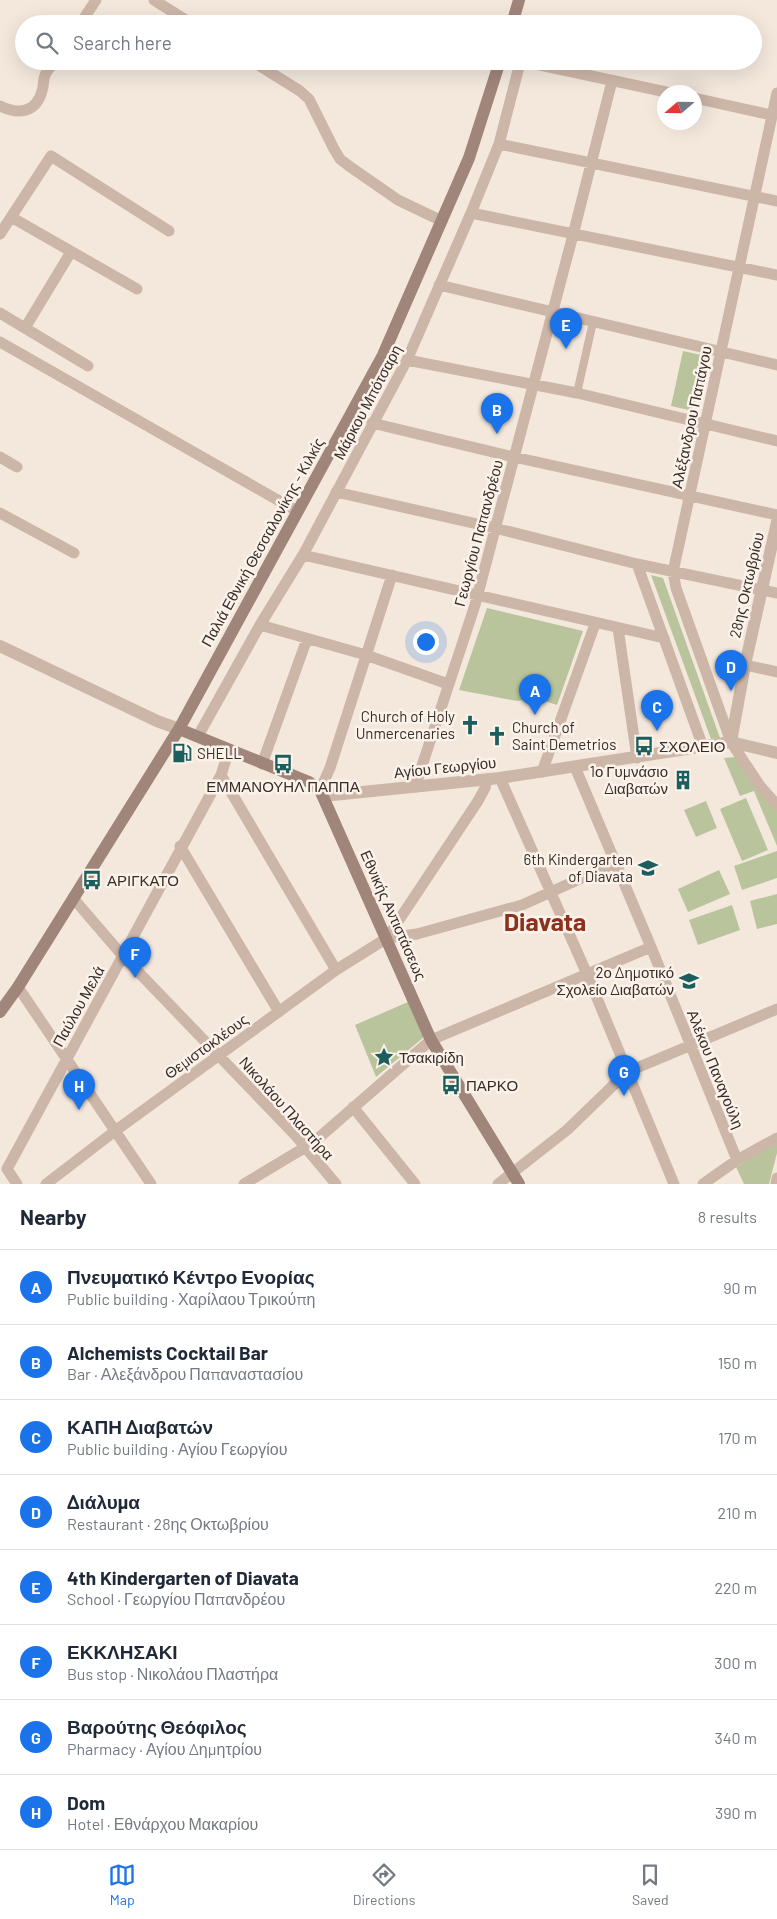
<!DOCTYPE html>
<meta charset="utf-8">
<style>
:root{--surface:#fff;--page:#f6f6f7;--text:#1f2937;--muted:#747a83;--line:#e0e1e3;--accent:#1a73e8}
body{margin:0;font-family:Barlow,sans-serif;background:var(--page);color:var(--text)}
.compass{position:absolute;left:657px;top:85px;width:45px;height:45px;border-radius:50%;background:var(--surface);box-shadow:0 5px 20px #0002;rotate:250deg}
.you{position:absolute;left:425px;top:641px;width:18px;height:18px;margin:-12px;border:4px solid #fff;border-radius:50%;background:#1a73e8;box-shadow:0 0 0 8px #1a73e833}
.badge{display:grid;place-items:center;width:32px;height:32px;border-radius:50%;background:var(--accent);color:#fff;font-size:16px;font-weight:700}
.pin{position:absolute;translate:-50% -41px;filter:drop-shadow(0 1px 2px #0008)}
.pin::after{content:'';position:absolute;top:26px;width:18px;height:15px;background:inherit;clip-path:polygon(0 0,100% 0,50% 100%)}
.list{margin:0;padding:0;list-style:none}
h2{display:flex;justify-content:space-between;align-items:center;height:65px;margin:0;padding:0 20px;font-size:21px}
h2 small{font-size:16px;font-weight:400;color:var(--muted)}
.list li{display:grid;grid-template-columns:32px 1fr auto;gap:15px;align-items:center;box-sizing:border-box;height:75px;padding:0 20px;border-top:1px solid var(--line)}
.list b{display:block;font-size:19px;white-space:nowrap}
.list p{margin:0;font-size:16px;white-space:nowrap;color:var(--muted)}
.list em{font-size:16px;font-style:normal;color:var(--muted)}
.icon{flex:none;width:28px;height:28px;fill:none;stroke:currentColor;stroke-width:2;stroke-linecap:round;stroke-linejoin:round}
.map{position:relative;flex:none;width:777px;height:1184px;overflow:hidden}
.search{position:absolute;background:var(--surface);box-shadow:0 5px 20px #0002;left:15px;right:15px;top:15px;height:55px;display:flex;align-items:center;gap:12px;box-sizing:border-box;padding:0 18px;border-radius:28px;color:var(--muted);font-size:19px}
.sheet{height:665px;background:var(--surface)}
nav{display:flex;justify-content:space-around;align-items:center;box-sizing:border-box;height:70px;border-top:1px solid var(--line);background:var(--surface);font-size:14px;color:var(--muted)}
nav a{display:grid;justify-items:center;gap:2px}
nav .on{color:var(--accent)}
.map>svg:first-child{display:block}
.green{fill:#b9c49c}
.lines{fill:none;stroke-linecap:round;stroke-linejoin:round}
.pedestrian{stroke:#ccb6a8;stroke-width:8}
.minor{stroke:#ccb6a8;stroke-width:11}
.tertiary{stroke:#ccb6a8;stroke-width:12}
.secondary{stroke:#a0857a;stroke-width:12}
.labels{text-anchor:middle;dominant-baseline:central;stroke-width:5;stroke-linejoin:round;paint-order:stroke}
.street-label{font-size:15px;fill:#392d29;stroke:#fbf2ea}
.poi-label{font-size:15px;fill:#392d29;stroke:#fbf2ea;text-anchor:start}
.town-label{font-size:25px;font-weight:bold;fill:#8c311e;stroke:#fbf2ea}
</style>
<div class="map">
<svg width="777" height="1184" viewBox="0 0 777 1184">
<rect width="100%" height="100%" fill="#f4e8dd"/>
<path class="green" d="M683 351 706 356 693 411 671 406Z
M651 575 663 578 720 738 711 739Z
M487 608 583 631 557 705 535 698 517 701 459 690Z
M735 757 777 808V846L754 791 740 796 724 758Z
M746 798 768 850 742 861 720 809Z
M706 801 717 828 696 837 684 810Z
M777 851V878L742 890 734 866Z
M719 870 730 894 688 912 678 889Z
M777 894V924L757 929 750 901Z
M732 905 740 930 698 945 689 920Z
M408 1002 424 1037 376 1077 355 1025Z
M777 1143V1153L769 1184H744L736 1167Z"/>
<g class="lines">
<path class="pedestrian" d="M577 393 593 322"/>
<path class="minor" d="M154 0 192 24
M80 24 96 0
M252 61 300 91 309 99 334 149 340 159 349 166 398 200 442 221
M777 93 673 572 676 588 731 742 760 786 777 805
M694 98 772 115
M0 106C18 115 36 113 42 91 44 86 43 80 45 75 47 70 52 66 54 61
M499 144 777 201
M471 213 777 275
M11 217 137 289
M0 234 51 156 169 231
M439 285 777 365
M0 313 88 366
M25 328 71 252
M0 342 297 511
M407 360 577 393 777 441
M372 423 514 457 777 515
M0 457 17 467
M336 492 495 528 637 564 777 593
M0 513 74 553
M303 555 664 638
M637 564 703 747
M260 625 366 655 448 684
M618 628 637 758
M745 665 777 672
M198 736 260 625 303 555 407 360 471 213 499 144 520 63 526 62 666 92
M262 764 307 639
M575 767 651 947 737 1160
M542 772 595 624
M221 775 336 970
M500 778 587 974 674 1184
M415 787 475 605 573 235 612 81
M320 790 330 768 392 575
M180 846 279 1012
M73 898 122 955 296 1136 336 1184
M387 938 417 934 522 905 615 863
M18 987 151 1184
M353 1107 415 1184
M17 1184 7 1169 221 775 229 750
M46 1184 115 1131 336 970 387 938 478 801 485 788 487 779
M244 1184 314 1142 431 1040 651 947
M498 1184 567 1130 627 1072 777 1009
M703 1184 737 1160 777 1138
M776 1184 777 1178"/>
<path class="tertiary" d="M0 646 157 721 179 729
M731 742 745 665 777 522
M323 796 500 778 731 742 777 753"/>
<path class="secondary" d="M512 24 519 0
M179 729 309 782 320 790 431 1040 519 1184
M0 1012 18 987 179 729 383 355 469 158 500 61"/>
</g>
<defs>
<symbol id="church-bare" viewBox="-9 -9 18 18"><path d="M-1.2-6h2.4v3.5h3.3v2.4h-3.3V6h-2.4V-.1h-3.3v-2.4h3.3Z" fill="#1c5d5d" stroke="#fbf2ea" stroke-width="2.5" paint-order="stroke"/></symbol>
<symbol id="bus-bare" viewBox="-9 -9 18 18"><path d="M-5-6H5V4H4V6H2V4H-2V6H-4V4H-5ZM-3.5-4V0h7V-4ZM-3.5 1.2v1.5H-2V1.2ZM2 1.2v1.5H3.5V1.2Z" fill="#1c5d5d" stroke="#fbf2ea" stroke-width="2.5" paint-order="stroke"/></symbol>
<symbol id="fuel-bare" viewBox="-9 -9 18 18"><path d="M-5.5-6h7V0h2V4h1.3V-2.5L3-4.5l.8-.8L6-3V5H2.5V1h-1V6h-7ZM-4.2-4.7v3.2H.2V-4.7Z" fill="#1c5d5d" stroke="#fbf2ea" stroke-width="2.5" paint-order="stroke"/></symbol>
<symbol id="building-bare" viewBox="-9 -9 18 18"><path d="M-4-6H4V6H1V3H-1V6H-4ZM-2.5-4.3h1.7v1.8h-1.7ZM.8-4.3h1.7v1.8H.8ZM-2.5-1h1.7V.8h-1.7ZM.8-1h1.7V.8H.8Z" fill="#1c5d5d" stroke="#fbf2ea" stroke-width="2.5" paint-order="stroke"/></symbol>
<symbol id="school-bare" viewBox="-9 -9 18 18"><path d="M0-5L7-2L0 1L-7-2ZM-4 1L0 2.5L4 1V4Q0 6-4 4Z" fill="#1c5d5d" stroke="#fbf2ea" stroke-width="2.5" paint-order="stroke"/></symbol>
<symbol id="sight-bare" viewBox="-9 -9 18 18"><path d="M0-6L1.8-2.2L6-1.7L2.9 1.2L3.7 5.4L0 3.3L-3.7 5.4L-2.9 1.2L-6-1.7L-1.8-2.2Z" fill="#1c5d5d" stroke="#fbf2ea" stroke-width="2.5" paint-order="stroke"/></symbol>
</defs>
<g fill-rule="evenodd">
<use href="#church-bare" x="456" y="711" width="28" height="28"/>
<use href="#church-bare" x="483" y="722" width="28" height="28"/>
<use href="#bus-bare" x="630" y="732" width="28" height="28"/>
<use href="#fuel-bare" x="168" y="739" width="28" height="28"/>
<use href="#bus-bare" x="269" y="750" width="28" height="28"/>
<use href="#building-bare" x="669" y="766" width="28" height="28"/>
<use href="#school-bare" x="634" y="854" width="28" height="28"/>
<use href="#bus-bare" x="78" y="866" width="28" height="28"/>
<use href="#school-bare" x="675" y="967" width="28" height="28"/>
<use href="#sight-bare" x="370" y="1043" width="28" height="28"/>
<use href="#bus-bare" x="437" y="1071" width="28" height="28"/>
</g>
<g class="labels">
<g class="street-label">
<text transform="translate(367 402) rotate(-62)">Μάρκου Μπότσαρη</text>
<text transform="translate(691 417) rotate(-78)">Αλέξανδρου Παπάγου</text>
<text transform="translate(478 533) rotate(-75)">Γεωργίου Παπανδρέου</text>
<text transform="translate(262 542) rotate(-61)">Παλιά Εθνική Θεσσαλονίκης - Κιλκίς</text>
<text transform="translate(746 585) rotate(-77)">28ης Οκτωβρίου</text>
<text transform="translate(445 767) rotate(-6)">Αγίου Γεωργίου</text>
<text transform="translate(394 915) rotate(66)">Εθνικής Αντιστάσεως</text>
<text transform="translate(78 1006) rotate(-61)">Παύλου Μελά</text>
<text transform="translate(206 1046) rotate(-36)">Θεμιστοκλέους</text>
<text transform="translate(716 1069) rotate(68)">Αλέκου Παναγούλη</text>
<text transform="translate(287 1108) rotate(48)">Νικολάου Πλαστήρα</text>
</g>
<g class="poi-label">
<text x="455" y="716" text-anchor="end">Church of Holy<tspan x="455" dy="17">Unmercenaries</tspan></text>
<text x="512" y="727">Church of<tspan x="512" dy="17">Saint Demetrios</tspan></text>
<text x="659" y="746">ΣΧΟΛΕΙΟ</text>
<text x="197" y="753">SHELL</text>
<text x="668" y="771" text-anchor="end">1ο Γυμνάσιο<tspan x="668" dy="17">Διαβατών</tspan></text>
<text x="283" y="786" text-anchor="middle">ΕΜΜΑΝΟΥΗΛ ΠΑΠΠΑ</text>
<text x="633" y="859" text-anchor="end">6th Kindergarten<tspan x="633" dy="17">of Diavata</tspan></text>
<text x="107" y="880">ΑΡΙΓΚΑΤΟ</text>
<text x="674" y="972" text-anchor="end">2ο Δημοτικό<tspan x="674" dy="17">Σχολείο Διαβατών</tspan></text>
<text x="399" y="1057">Τσακιρίδη</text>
<text x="466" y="1085">ΠΑΡΚΟ</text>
</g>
<g class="town-label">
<text x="545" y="921">Diavata</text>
</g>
</g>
</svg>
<svg class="compass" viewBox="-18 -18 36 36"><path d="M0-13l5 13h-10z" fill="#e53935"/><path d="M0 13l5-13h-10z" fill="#747a83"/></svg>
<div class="you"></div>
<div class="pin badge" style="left:535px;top:715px">A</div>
<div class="pin badge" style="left:497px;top:434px">B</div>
<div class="pin badge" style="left:657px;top:731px">C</div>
<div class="pin badge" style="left:731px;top:691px">D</div>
<div class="pin badge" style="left:566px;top:349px">E</div>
<div class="pin badge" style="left:135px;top:978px">F</div>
<div class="pin badge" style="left:624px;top:1096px">G</div>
<div class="pin badge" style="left:79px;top:1110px">H</div>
<div class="search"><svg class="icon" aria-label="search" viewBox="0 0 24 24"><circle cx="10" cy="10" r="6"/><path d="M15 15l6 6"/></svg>Search here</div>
</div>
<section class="sheet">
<h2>Nearby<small>8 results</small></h2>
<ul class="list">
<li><span class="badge">A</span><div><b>Πνευματικό Κέντρο Ενορίας</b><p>Public building · Χαρίλαου Τρικούπη</p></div><em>90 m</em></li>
<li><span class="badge">B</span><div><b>Alchemists Cocktail Bar</b><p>Bar · Αλεξάνδρου Παπαναστασίου</p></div><em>150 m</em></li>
<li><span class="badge">C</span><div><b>ΚΑΠΗ Διαβατών</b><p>Public building · Αγίου Γεωργίου</p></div><em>170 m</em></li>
<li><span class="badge">D</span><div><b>Διάλυμα</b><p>Restaurant · 28ης Οκτωβρίου</p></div><em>210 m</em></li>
<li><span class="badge">E</span><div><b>4th Kindergarten of Diavata</b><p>School · Γεωργίου Παπανδρέου</p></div><em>220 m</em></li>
<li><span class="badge">F</span><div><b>ΕΚΚΛΗΣΑΚΙ</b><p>Bus stop · Νικολάου Πλαστήρα</p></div><em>300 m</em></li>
<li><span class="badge">G</span><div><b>Βαρούτης Θεόφιλος</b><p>Pharmacy · Αγίου Δημητρίου</p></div><em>340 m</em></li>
<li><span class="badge">H</span><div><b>Dom</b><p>Hotel · Εθνάρχου Μακαρίου</p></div><em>390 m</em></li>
</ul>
</section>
<nav>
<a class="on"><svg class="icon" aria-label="map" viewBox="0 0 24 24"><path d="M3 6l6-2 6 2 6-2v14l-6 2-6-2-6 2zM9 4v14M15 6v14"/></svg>Map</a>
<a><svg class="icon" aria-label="directions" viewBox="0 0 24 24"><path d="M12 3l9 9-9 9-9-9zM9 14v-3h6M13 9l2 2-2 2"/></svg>Directions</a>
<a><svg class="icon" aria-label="saved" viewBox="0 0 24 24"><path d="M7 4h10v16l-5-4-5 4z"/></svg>Saved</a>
</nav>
